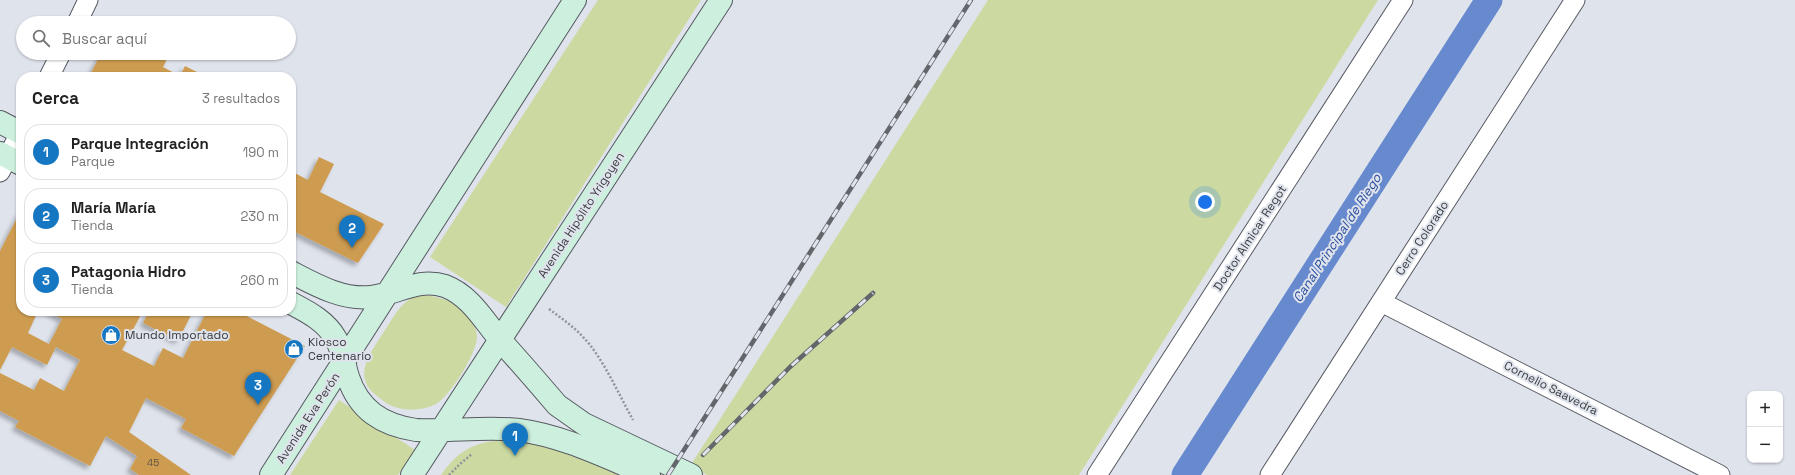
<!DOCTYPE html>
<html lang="es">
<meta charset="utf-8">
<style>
:root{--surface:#fff;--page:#f6f6f6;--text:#222;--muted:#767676;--line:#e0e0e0;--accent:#1576c2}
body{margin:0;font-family:"Space Grotesk",sans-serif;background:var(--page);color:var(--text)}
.controls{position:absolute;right:12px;bottom:12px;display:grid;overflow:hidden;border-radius:8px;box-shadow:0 1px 3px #0004}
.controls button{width:36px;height:36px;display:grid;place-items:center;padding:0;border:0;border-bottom:1px solid var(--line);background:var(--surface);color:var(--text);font:20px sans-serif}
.you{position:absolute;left:1205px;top:202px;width:14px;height:14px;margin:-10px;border:3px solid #fff;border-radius:50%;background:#1a73e8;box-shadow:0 0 0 6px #1a73e833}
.badge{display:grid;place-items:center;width:26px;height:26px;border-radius:50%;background:var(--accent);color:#fff;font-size:13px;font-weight:700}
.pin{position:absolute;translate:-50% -33px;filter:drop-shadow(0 1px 2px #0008)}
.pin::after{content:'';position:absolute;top:21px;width:14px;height:12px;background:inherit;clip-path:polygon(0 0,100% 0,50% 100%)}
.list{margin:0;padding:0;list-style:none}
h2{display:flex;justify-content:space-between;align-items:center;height:52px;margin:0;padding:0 16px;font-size:17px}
h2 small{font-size:13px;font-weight:400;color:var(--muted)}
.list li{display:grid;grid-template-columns:26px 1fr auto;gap:12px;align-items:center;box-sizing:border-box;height:56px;margin:0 8px 8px;padding:0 8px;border:1px solid var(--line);border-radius:16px}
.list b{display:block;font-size:15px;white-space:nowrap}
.list p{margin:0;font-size:13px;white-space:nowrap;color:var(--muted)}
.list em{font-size:13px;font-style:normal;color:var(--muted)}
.icon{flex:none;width:22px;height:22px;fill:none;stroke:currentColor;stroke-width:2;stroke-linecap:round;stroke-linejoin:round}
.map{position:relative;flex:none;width:1795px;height:475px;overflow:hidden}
.search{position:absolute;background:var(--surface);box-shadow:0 1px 3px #0004;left:16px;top:16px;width:280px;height:44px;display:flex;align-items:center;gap:10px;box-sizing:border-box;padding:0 14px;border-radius:22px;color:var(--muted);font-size:15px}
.panel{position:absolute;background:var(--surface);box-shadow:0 1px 3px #0004;left:16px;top:72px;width:280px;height:244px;border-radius:16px}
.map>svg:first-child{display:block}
.green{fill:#ccdaa2}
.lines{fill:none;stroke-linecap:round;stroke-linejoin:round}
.canal{stroke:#678ace;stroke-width:27}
.building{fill:#ce9c51;filter:url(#shadow)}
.street-casing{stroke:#575a62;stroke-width:21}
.secondary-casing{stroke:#575a62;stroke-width:24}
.path{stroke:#909399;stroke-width:2.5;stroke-dasharray:2 2;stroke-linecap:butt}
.street{stroke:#fff;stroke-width:19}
.secondary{stroke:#ccf0dd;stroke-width:22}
.rail-casing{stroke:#63666a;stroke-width:4.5}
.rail{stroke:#dfe3ec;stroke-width:3;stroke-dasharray:9;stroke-linecap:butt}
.labels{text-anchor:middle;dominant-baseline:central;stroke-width:4;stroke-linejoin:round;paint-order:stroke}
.number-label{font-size:10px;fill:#5f5444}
.street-label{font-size:12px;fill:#3a3c3f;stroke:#dfe3ec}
.poi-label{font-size:12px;fill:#3a3c3f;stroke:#dfe3ec;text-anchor:start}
.water-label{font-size:13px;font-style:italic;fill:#264b9d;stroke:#dfe3ec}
</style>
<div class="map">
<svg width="1795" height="475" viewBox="0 0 1795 475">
<defs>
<filter id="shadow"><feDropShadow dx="-3.5" dy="3.5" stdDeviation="2" flood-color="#0004"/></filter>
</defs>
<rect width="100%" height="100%" fill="#dfe3ec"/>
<path class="green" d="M598 0H701L506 307 430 257Z
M988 0H1378L1079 475H707L690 466Z
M417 295C441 294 473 307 477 335 479 350 450 397 436 404 425 410 410 411 398 408 390 406 383 401 377 396 350 376 372 351 385 330 395 315 400 303 417 295Z
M339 400 415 450 398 475H290Z
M500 440 529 442 552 448 621 475H441C457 452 472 443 500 440Z"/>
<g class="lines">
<path class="canal" d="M1185 475 1489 0"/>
</g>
<path class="building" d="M101 53H161L168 57 163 67 180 76 185 66 207 77H89Z
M319 157 334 164 320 192 384 224 358 263 291 230V171L308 180Z
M21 210V311H38L28 333 49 344 62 319 47 311H143L122 350 154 366 163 348 183 358 207 311H237L305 346 234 456 181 428 186 419 146 398 129 432 191 475H139L130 469 137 456 106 436 90 466 15 427 19 421 0 411V373L34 390 40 378 64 391 80 360 56 347 47 365 12 347 0 370V251Z
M149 311H193L178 341 143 323Z"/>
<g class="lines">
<defs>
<path id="street" d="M77 23 88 0
M49 77 61 53
M0 172 21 131
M1381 302 1720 475
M1097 475 1403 0
M1270 475 1575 0"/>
<path id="secondary" d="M0 122 21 133
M0 153 21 164
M291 272C316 285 342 300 371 297 397 294 418 277 445 286 471 296 484 321 501 341 520 362 539 384 557 405L584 424 691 475
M291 303C308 312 326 321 336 339 343 351 344 364 348 377 359 410 382 425 416 430 450 432 485 426 519 430 564 436 607 458 649 475
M271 475 575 0
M412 475 721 0"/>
</defs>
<use href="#street" class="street-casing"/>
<use href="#secondary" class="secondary-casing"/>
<path class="path" d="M549 309C561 318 573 326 583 337 602 356 619 395 633 420
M449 475 460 464 472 454"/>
<use href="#street" class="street"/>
<use href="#secondary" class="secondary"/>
<defs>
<path id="rail" d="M703 455 790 367 873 293
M668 475 971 0"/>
</defs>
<use href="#rail" class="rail-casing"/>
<use href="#rail" class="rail"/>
</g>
<defs>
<symbol id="shop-disc" viewBox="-11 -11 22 22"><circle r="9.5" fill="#1576c2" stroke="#dfe3ec"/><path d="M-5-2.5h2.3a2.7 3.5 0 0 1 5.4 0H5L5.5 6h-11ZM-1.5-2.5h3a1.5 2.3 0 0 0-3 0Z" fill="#fff"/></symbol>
</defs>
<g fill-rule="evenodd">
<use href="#shop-disc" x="100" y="324" width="22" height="22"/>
<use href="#shop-disc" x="283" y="338" width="22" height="22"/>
</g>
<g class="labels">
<g class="number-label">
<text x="153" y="462">45</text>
</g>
<g class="street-label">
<text transform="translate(581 215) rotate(-57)">Avenida Hipólito Yrigoyen</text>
<text transform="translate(1250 238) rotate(-57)">Doctor Almicar Regot</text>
<text transform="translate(1422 238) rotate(-57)">Cerro Colorado</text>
<text transform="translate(1551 388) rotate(27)">Cornelio Saavedra</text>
<text transform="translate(308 418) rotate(-57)">Avenida Eva Perón</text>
</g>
<g class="poi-label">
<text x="125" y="335">Mundo Importado</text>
<text x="308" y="342">Kiosco<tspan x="308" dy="14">Centenario</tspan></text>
</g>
<g class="water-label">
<text transform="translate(1337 238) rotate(-57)">Canal Principal de Riego</text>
</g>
</g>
</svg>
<div class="controls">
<button>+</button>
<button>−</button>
</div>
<div class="you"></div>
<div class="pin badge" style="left:515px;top:456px">1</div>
<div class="pin badge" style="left:352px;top:248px">2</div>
<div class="pin badge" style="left:258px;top:405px">3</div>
<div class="search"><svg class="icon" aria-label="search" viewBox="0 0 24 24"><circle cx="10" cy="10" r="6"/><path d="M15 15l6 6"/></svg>Buscar aquí</div>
<section class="panel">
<h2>Cerca<small>3 resultados</small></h2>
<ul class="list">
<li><span class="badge">1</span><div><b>Parque Integración</b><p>Parque</p></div><em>190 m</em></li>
<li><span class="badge">2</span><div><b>María María</b><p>Tienda</p></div><em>230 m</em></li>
<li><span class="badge">3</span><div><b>Patagonia Hidro</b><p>Tienda</p></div><em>260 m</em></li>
</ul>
</section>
</div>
